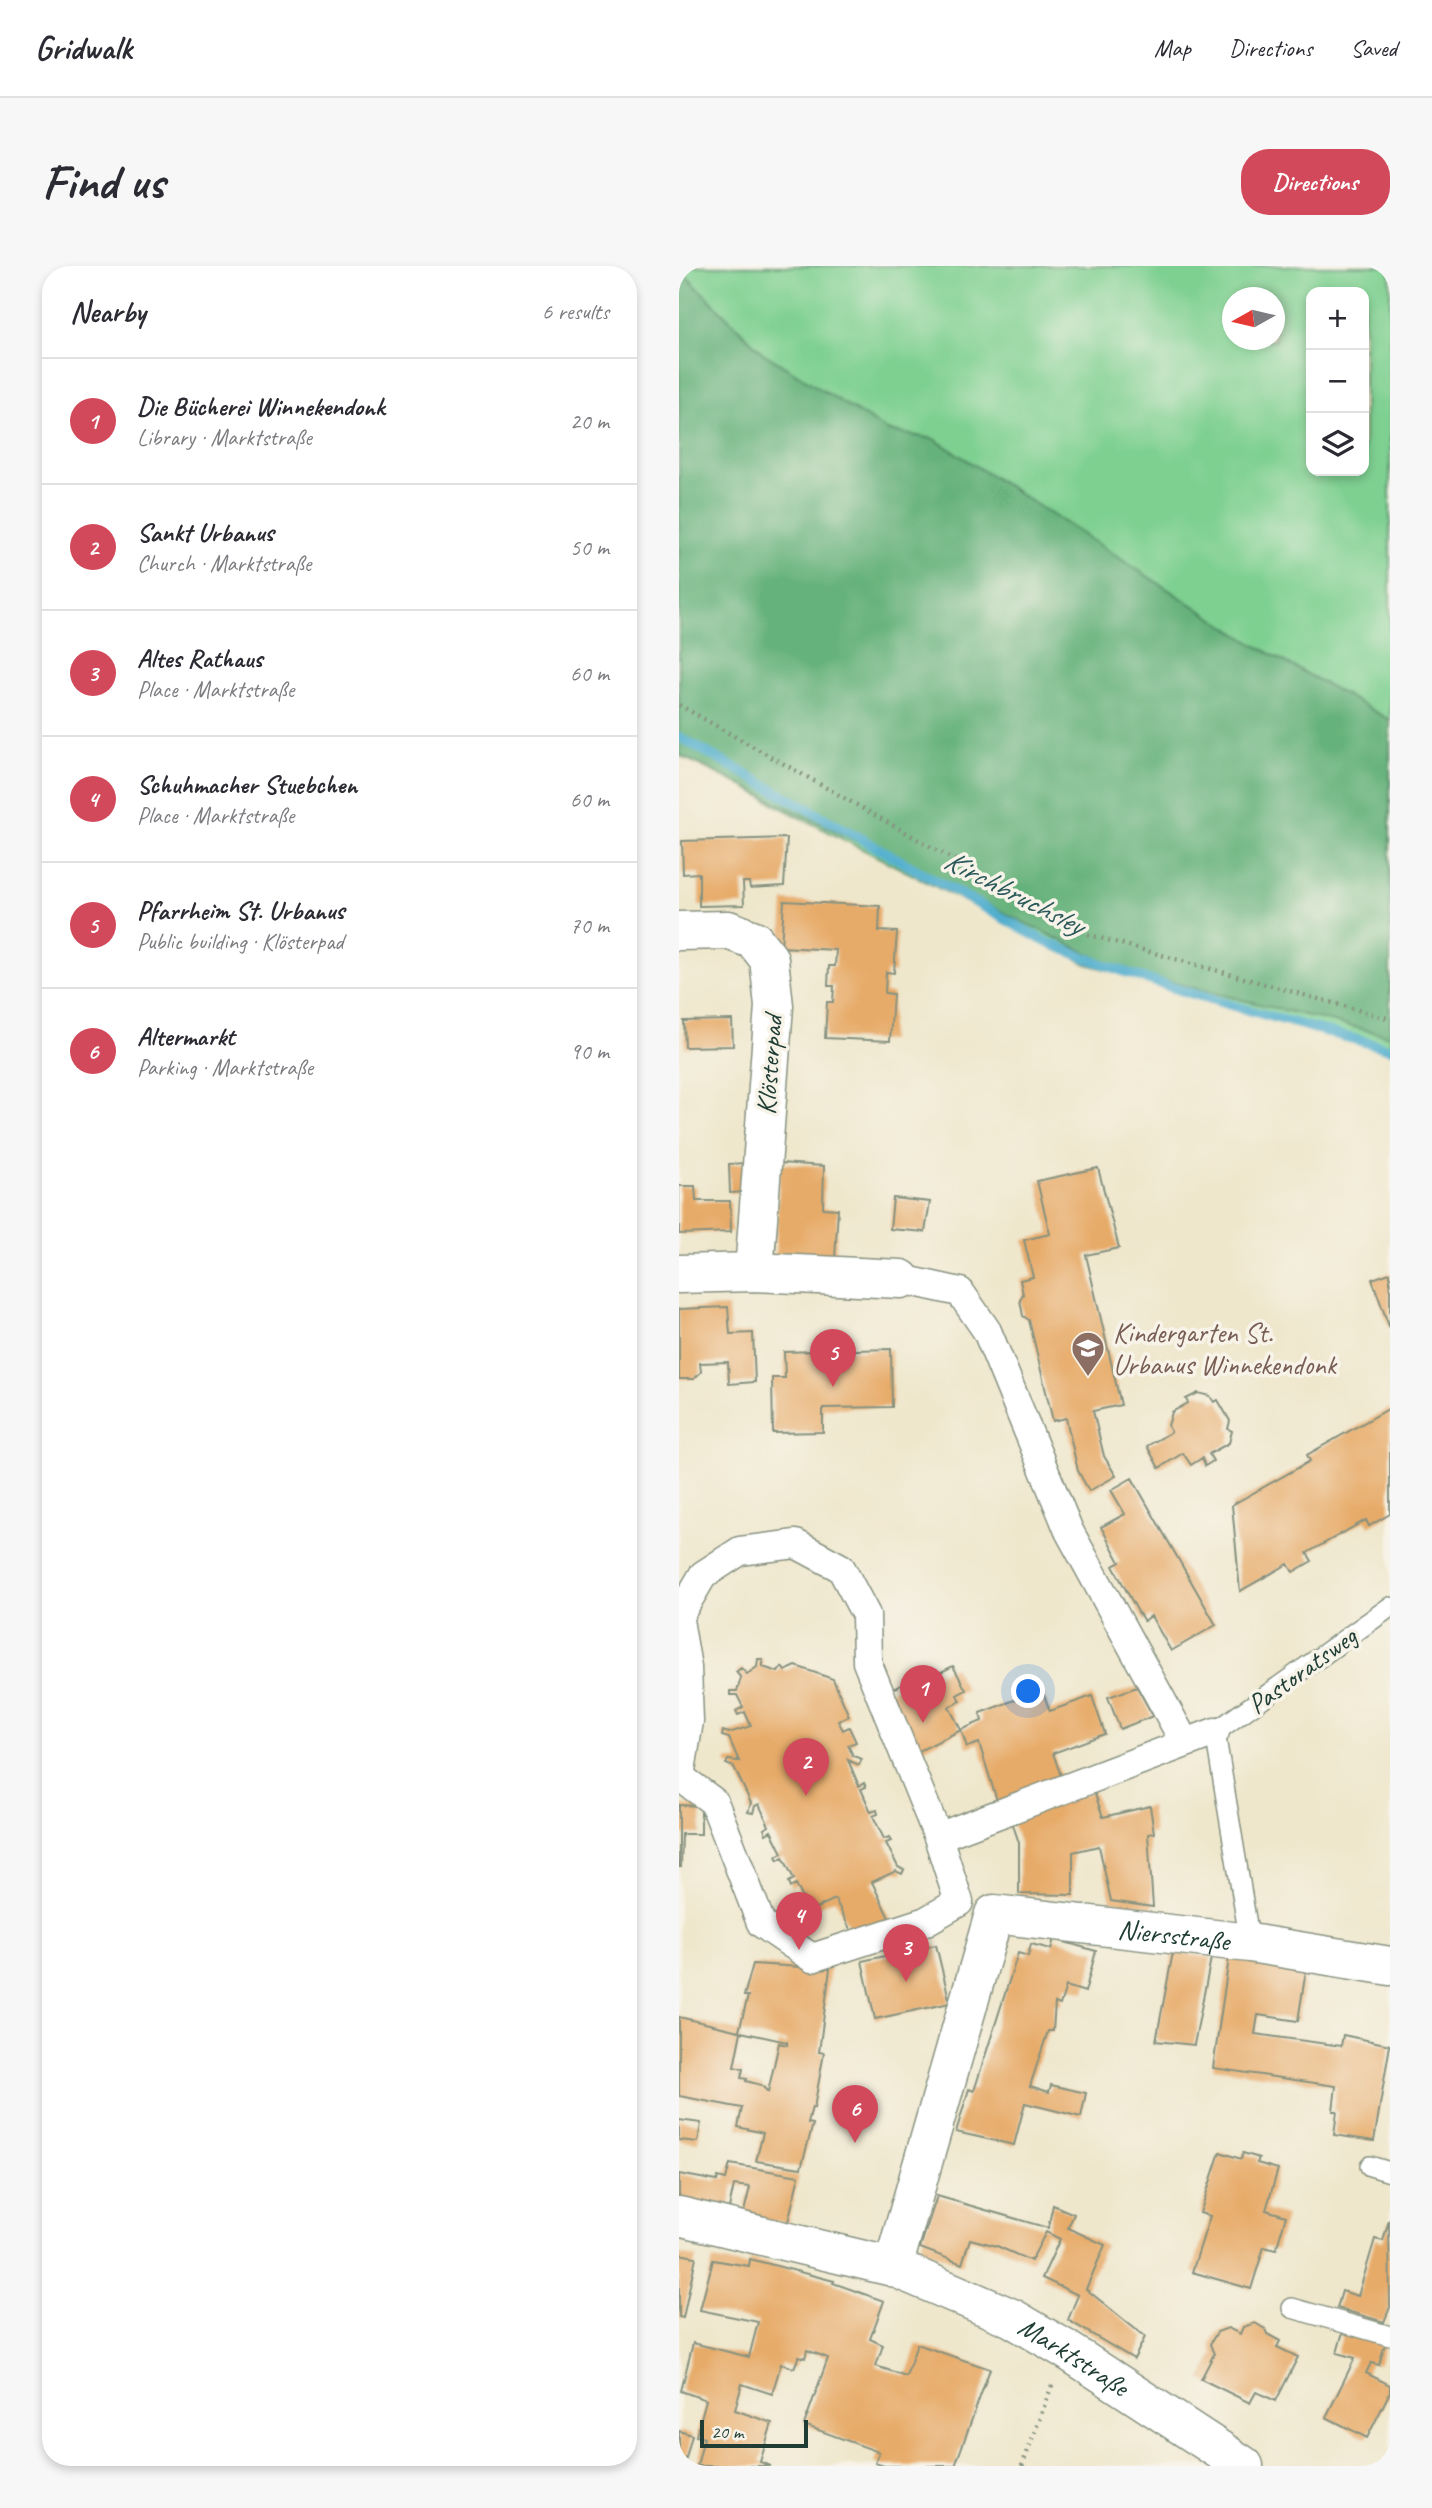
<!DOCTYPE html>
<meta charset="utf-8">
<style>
:root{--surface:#fff;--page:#f7f7f7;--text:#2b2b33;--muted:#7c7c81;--line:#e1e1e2;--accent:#d1495b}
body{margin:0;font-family:Caveat,sans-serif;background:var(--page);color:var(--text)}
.controls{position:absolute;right:21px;top:21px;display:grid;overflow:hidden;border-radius:14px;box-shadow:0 4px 10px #0003}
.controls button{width:63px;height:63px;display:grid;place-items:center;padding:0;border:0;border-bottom:2px solid var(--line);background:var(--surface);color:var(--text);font:35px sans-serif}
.compass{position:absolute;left:543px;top:21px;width:63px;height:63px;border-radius:50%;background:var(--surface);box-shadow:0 4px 10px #0003;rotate:262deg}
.scale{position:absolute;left:21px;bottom:18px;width:108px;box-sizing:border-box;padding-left:7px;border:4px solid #1f3d34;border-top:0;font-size:19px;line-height:24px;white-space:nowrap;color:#1f3d34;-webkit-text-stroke:5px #f7f3e8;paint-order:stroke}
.you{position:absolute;left:350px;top:1426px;width:24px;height:24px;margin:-18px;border:5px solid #fff;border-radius:50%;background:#1a73e8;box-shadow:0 0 0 10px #1a73e833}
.badge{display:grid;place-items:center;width:46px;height:46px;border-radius:50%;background:var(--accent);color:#fff;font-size:23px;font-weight:700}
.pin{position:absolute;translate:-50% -58px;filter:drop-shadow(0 2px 4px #0008)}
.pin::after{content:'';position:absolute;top:37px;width:24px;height:21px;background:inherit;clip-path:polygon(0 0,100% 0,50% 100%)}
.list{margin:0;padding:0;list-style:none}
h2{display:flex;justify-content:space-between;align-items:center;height:91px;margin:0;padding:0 28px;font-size:30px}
h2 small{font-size:23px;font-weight:400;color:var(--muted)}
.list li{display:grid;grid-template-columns:46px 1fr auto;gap:21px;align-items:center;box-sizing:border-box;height:126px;padding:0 28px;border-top:2px solid var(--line)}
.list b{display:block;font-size:26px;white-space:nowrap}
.list p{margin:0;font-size:23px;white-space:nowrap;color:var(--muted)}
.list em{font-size:23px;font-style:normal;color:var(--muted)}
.icon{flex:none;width:38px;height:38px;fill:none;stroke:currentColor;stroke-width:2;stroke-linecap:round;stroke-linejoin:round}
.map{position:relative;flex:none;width:711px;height:2200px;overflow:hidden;border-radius:28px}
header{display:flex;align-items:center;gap:42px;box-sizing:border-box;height:98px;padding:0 35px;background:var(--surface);border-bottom:2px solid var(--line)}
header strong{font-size:33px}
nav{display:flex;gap:38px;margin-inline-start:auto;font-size:24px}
.intro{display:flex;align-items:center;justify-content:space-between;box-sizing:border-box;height:168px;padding:0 42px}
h1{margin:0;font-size:49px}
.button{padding:18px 32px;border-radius:28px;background:var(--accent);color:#fff;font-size:24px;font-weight:700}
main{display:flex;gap:42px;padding:0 42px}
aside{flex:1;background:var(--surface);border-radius:28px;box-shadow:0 4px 10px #0003}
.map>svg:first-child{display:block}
.green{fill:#7ed091;stroke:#4e8662;stroke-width:2;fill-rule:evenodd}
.forest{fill:#66b27b;stroke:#427858;stroke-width:2}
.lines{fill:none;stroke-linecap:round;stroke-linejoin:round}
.stream{stroke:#4faecd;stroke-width:10}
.building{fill:#e7ab69;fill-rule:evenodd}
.service-casing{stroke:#879280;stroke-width:22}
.pedestrian-casing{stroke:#879280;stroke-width:31}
.minor-casing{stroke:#879280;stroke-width:41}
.path{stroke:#879280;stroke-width:4.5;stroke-dasharray:2 5;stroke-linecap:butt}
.service{stroke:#fff;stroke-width:19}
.pedestrian{stroke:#fff;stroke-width:28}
.minor{stroke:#fff;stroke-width:38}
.labels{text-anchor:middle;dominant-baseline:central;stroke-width:7;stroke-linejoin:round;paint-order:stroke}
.street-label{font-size:28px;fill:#1f3d34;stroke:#f7f3e8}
.education-label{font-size:28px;fill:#785e54;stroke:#f7f3e8;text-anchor:start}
.water-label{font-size:30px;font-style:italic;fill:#2b595a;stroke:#f7f3e8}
</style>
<header>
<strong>Gridwalk</strong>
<nav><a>Map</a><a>Directions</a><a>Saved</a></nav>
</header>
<div class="intro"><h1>Find us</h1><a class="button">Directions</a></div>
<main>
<aside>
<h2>Nearby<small>6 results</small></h2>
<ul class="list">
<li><span class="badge">1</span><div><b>Die Bücherei Winnekendonk</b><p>Library · Marktstraße</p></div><em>20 m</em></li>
<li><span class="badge">2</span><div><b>Sankt Urbanus</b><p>Church · Marktstraße</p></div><em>50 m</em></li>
<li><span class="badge">3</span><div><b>Altes Rathaus</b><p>Place · Marktstraße</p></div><em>60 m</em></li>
<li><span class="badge">4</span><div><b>Schuhmacher Stuebchen</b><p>Place · Marktstraße</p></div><em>60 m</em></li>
<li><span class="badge">5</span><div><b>Pfarrheim St. Urbanus</b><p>Public building · Klösterpad</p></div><em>70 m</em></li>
<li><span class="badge">6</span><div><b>Altermarkt</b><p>Parking · Marktstraße</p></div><em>90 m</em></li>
</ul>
</aside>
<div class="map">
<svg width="711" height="2200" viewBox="0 0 711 2200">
<rect width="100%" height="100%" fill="#f7f3e8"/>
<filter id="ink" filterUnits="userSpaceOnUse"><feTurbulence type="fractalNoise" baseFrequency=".0143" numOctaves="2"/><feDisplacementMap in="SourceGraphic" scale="14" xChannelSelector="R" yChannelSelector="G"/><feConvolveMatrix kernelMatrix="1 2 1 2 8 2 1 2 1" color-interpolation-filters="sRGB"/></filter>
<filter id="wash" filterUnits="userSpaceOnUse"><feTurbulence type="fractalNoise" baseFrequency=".00686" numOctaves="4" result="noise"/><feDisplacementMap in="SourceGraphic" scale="28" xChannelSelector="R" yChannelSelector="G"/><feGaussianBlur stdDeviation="1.57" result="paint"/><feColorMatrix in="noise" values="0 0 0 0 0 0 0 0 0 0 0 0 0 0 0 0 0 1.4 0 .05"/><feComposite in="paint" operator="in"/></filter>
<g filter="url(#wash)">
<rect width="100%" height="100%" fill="#efe7cc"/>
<path class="green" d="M0 0H711V784L408 698 99 540 0 484ZM632 26H685V205H632ZM554 32H596V74H554Z"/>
<path class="forest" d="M0 3 84 87 209 165 255 173 571 376 711 454V770L445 705 0 489Z"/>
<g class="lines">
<path class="stream" d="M0 471 365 675C476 722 595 751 711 783"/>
</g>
<g id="blocks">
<path class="building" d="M108 572 105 620 71 622 70 616H64L65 639 20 640V607L4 608 3 575Z
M105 635 201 640 200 665 218 666 215 707 207 706 206 727 214 728 211 775 146 772 148 736H154L155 720H149L150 700H156L157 684 102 681Z
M53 754 54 780 6 781 5 755Z
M66 897 67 926 51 927 50 898Z
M101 897 145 900 144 942 159 943 156 993 96 990Z
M419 902 440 982 407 989 442 1139 414 1145 425 1190 437 1210 410 1225 399 1205 387 1152 374 1155 350 1054 344 1050 341 1034 344 1028 341 1014 354 1011 345 974 371 968 358 915Z
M0 920H16L17 935H51L52 966 0 968Z
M214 932 251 936 246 966 211 963Z
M711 1007V1063L693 1013Z
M49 1041 51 1068 74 1067 76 1116 50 1118 49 1096 21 1097 22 1106 15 1113H0V1043Z
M212 1083 213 1141 144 1142V1166L94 1167 93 1112H106L105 1086Z
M519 1127 531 1130 535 1136 539 1134 551 1155 549 1163 553 1165 550 1177 530 1188 534 1195 526 1200 523 1192 512 1199 504 1187 480 1202 468 1180 492 1166 489 1160 493 1146 509 1137 507 1133Z
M711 1142V1248L690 1260 687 1254 628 1287 633 1295 614 1306 609 1298 561 1325 553 1239 631 1195 628 1189Z
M453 1212 537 1359 492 1385 472 1350 465 1355 459 1346 434 1300 441 1296 422 1261 446 1248 432 1224Z
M79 1393H84V1401L99 1406 103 1401 106 1405 117 1400 154 1413 170 1450 159 1455 164 1464 170 1461 177 1476 169 1479 174 1490 183 1493 180 1499 169 1494 180 1520 185 1517 187 1521 182 1523 192 1546 198 1544 199 1548 194 1550 205 1573 210 1571 212 1575 207 1577 219 1601 225 1604 223 1608 217 1605 193 1616 211 1654 175 1671 156 1633 133 1644 131 1651 126 1650 128 1641 117 1618 112 1621 110 1616 115 1613 104 1591 99 1594 97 1590 103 1587 92 1565 87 1568 85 1563 90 1560 80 1538 76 1540 74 1547 69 1546 72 1537 55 1501 47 1498 49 1494 60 1495 50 1472 43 1470 44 1465 50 1467 72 1460 66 1446 59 1449 57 1445 64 1441 58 1429H51V1425H58L62 1412 57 1406 62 1402 68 1408 78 1401Z
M274 1400 287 1424 278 1429 281 1435 270 1441 282 1464 303 1455 301 1447 363 1424 371 1445 413 1430 426 1468 374 1487 383 1513 319 1538 300 1477 288 1481 282 1464 238 1486 206 1427 250 1405 254 1410Z
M458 1421 474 1450 441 1463 429 1431Z
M415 1525 424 1551 471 1540 475 1567 469 1568 474 1641 432 1635 420 1580 394 1586V1629L340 1628V1577L332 1553Z
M0 1539 22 1540V1568H3L2 1601H0Z
M375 1673 417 1685 406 1726 387 1720 381 1739 376 1737 374 1765H369L351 1820 370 1826 372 1819 407 1827 402 1851 346 1837 335 1879 277 1866 290 1823 295 1825 339 1687 349 1690 352 1678 372 1683Z
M257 1679 271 1737 196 1753 183 1695Z
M494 1686 532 1692 515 1779 477 1775Z
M550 1692 627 1704 619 1755 579 1749 576 1768 662 1780 664 1769 711 1779 695 1875 655 1869 658 1845H654L657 1820 534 1802Z
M74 1698 151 1703 140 1786 145 1787 135 1842 133 1841 129 1857 134 1858 122 1902 77 1895 84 1867 59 1861 63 1842 0 1830V1751L60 1765 69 1730H65ZM62 1766 108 1776V1779L100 1777 89 1826 82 1819 67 1815 68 1813 62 1812 64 1803 55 1801Z
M0 1854 22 1857 19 1876 0 1874Z
M541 1886 562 1893 564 1887 580 1892 578 1897 599 1903 587 1944 607 1950 597 1984 585 1981 572 2023 513 2006 531 1950 521 1947Z
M51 1898 120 1910 109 1956 63 1954 71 1921 55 1919 48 1951 0 1941V1908L38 1915 39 1911 47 1913Z
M258 1930 369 1962 374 1939 395 1948 389 1962 426 1979 407 2023 466 2071 455 2093 389 2054 399 2029 363 2012 381 1973 367 1966 352 1995 318 1980 291 1973 283 1998 241 1982Z
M710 1954 711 2041 705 2056 658 2042 663 2025 679 2030 696 1973 704 1975Z
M0 1988 17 1991 4 2052 0 2051Z
M71 1993 155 2015 154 2017 205 2035 191 2073 204 2079 197 2100 227 2110 238 2078 311 2103 276 2200H205L196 2197 200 2186 125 2159 149 2092 128 2084 126 2092 120 2090 115 2102 102 2098 93 2128 63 2118 56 2144 93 2157 81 2196 91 2200H18L25 2172 17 2170 27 2134 2 2125 14 2077 70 2091 79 2056 21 2044 34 1994 70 2000Z
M576 2057 586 2063 588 2068 601 2075 598 2081 619 2091 597 2135 577 2126 571 2137 522 2113 535 2088 531 2078 538 2066 549 2062 561 2068 564 2061Z
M664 2066 706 2078 700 2099 692 2097 687 2107 711 2119V2126L688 2172 647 2151 676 2092 658 2087Z
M0 2165 13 2169 5 2200H0Z"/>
</g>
</g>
<g filter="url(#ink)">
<use href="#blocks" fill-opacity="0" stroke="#879280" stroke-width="2"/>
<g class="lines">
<defs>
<path id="service" d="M571 1677 536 1466 711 1341
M691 1900 711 1906
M613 2042 711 2070"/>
<path id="pedestrian" d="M222 1013 281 1026 308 1065 390 1265 506 1477
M0 1350 24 1309 61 1285 117 1278 162 1302 187 1349 188 1396 259 1571 280 1636
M0 1354 8 1401 10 1455 1 1511 35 1536 82 1657 133 1692 247 1655 280 1636
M259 1571 536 1466"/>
<g id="minor">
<path d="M0 665 49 664 75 674 90 693 95 740 75 1006"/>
<path d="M0 1008 75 1006 222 1013"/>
<path id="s1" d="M0 1950 214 2001 333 2052 386 2083 565 2200"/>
<path id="s2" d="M214 2001 315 1648 571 1677 711 1700"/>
</g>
</defs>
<use href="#service" class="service-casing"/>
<use href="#pedestrian" class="pedestrian-casing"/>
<use href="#minor" class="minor-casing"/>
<path class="path" d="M0 439 407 668 711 753
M343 2200 373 2119"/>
<use href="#service" class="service"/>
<use href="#pedestrian" class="pedestrian"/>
<use href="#minor" class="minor"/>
</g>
</g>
<defs>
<symbol id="school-pin" viewBox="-11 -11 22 30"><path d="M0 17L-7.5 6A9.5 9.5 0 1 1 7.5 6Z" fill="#8d6e63" stroke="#f7f3e8"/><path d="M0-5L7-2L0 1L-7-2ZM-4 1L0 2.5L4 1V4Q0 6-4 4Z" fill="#fff"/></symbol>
</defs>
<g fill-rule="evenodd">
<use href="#school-pin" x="390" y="1063" width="38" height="52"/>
</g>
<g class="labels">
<g class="street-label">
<text transform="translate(90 799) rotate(-86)">Klösterpad</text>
<text transform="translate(623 1404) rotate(-36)">Pastoratsweg</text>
<text stroke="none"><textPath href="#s2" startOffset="548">Niersstraße</textPath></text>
<text stroke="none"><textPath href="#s1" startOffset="422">Marktstraße</textPath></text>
</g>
<g class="education-label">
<text x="434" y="1066">Kindergarten St.<tspan x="434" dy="32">Urbanus Winnekendonk</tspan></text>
</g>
<g class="water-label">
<text transform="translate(335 626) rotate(27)">Kirchbruchsley</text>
</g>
</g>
</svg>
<div class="controls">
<button>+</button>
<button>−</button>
<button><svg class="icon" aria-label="layers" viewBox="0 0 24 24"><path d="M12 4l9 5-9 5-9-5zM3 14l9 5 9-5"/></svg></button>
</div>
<svg class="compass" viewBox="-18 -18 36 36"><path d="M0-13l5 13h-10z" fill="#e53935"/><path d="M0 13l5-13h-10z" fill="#7c7c81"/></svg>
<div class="scale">20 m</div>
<div class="you"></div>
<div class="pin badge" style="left:244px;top:1457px">1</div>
<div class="pin badge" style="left:127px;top:1530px">2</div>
<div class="pin badge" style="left:227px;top:1716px">3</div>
<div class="pin badge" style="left:120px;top:1684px">4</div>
<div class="pin badge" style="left:154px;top:1121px">5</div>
<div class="pin badge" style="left:176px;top:1877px">6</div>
</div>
</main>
